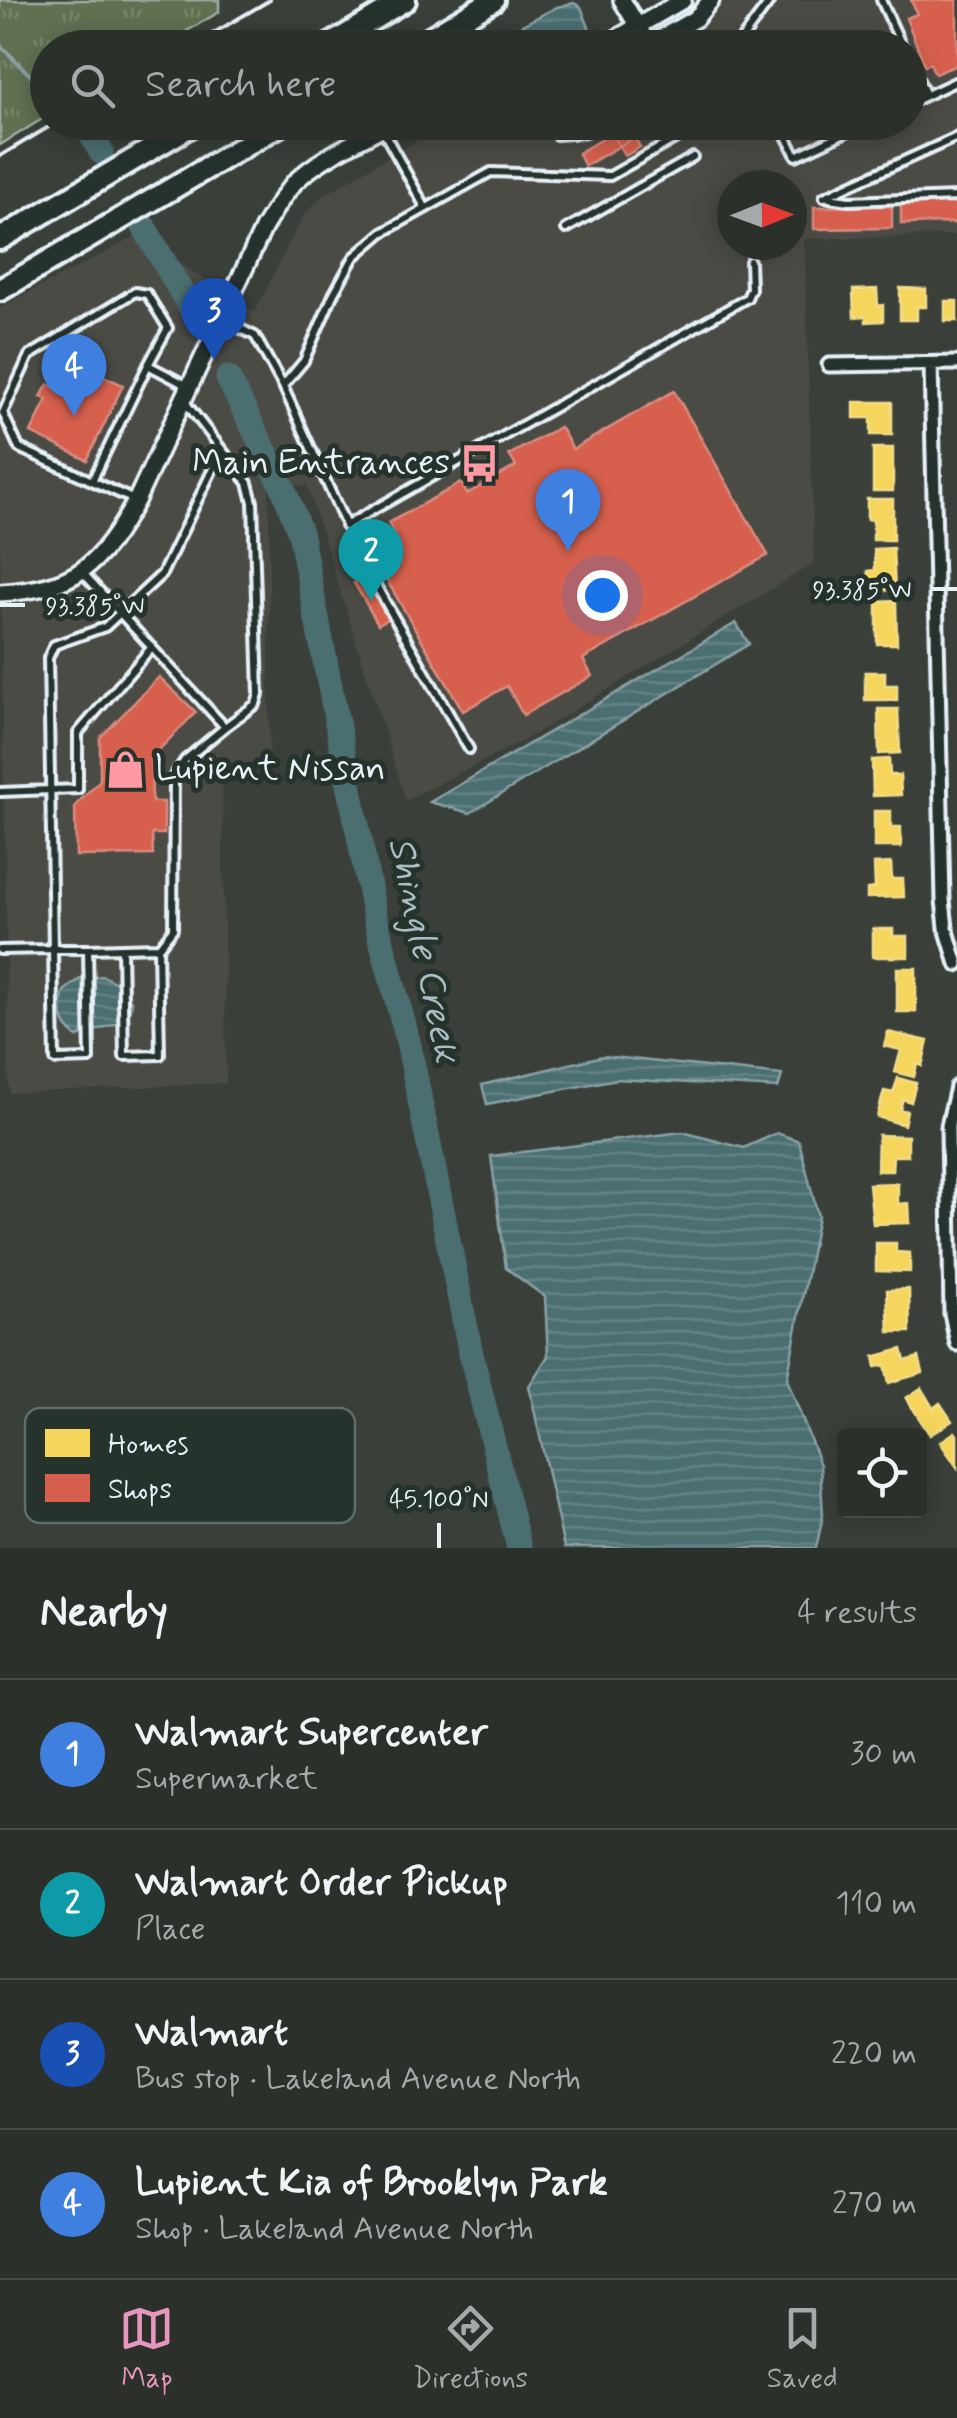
<!DOCTYPE html>
<meta charset="utf-8">
<style>
:root{--surface:#2c302b;--page:#383c37;--text:#f1f3f6;--muted:#a6a9a9;--line:#484b47;--accent:#e797bd}
body{margin:0;font-family:Mynerve,sans-serif;background:var(--page);color:var(--text)}
.controls{position:absolute;right:30px;bottom:30px;display:grid;overflow:hidden;border-radius:10px;box-shadow:0 5px 25px #0003}
.controls button{width:90px;height:90px;display:grid;place-items:center;padding:0;border:0;border-bottom:2px solid var(--line);background:var(--surface);color:var(--text);font:50px sans-serif}
.compass{position:absolute;left:717px;top:170px;width:90px;height:90px;border-radius:50%;background:var(--surface);box-shadow:0 5px 25px #0003;rotate:89deg}
.you{position:absolute;left:602px;top:595px;width:35px;height:35px;margin:-25px;border:8px solid #fff;border-radius:50%;background:#1a73e8;box-shadow:0 0 0 15px #1a73e833}
.badge{display:grid;place-items:center;width:65px;height:65px;border-radius:50%;background:var(--accent);color:#fff;font-size:32px;font-weight:700}
.pin{position:absolute;translate:-50% -82px;filter:drop-shadow(0 2px 5px #0008)}
.pin::after{content:'';position:absolute;top:52px;width:35px;height:30px;background:inherit;clip-path:polygon(0 0,100% 0,50% 100%)}
.list{margin:0;padding:0;list-style:none}
h2{display:flex;justify-content:space-between;align-items:center;height:130px;margin:0;padding:0 40px;font-size:42px}
h2 small{font-size:32px;font-weight:400;color:var(--muted)}
.list li{display:grid;grid-template-columns:65px 1fr auto;gap:30px;align-items:center;box-sizing:border-box;height:150px;padding:0 40px;border-top:2px solid var(--line)}
.list b{display:block;font-size:38px;white-space:nowrap}
.list p{margin:0;font-size:32px;white-space:nowrap;color:var(--muted)}
.list em{font-size:32px;font-style:normal;color:var(--muted)}
.icon{flex:none;width:55px;height:55px;fill:none;stroke:currentColor;stroke-width:2;stroke-linecap:round;stroke-linejoin:round}
.map{position:relative;flex:none;width:957px;height:1548px;overflow:hidden}
.search{position:absolute;background:var(--surface);box-shadow:0 5px 25px #0003;left:30px;right:30px;top:30px;height:110px;display:flex;align-items:center;gap:25px;box-sizing:border-box;padding:0 35px;border-radius:55px;color:var(--muted);font-size:38px}
.sheet{height:730px;background:var(--surface)}
nav{display:flex;justify-content:space-around;align-items:center;box-sizing:border-box;height:140px;border-top:2px solid var(--line);background:var(--surface);font-size:28px;color:var(--muted)}
nav a{display:grid;justify-items:center;gap:5px}
nav .on{color:var(--accent)}
.map>svg:first-child{display:block}
.built{fill:#4b4c45;fill-rule:evenodd}
.park{fill:url(#park-tufts);stroke:#a4b0a4;stroke-width:2.5}
.water{fill:url(#water-rules);stroke:#8aa2a7;stroke-width:2.5}
.homes{fill:#f6d55c;stroke:#f2dd8b;stroke-width:2.5}
.shops{fill:#d6604d;stroke:#db8c80;stroke-width:2.5}
.lines{fill:none;stroke-linecap:round;stroke-linejoin:round}
.stream{stroke:#8aa2a7;stroke-width:4}
.river{stroke:#4b6e71;stroke-width:25}
.lane-casing{stroke:#e8f1f8;stroke-width:14}
.street-casing{stroke:#e8f1f8;stroke-width:19}
.secondary-casing{stroke:#e8f1f8;stroke-width:22}
.highway-casing{stroke:#e8f1f8;stroke-width:28}
.lane{stroke:#26332d;stroke-width:6}
.street{stroke:#26332d;stroke-width:11}
.secondary{stroke:#26332d;stroke-width:15}
.highway{stroke:#26332d;stroke-width:20}
.rail{stroke:#e8f1f8;stroke-width:4}
.ticks{fill:none;stroke:#e8f1f8;stroke-width:4}
.labels{text-anchor:middle;dominant-baseline:central;stroke-width:10;stroke-linejoin:round;paint-order:stroke}
.poi-label{font-size:35px;fill:#e8f1f8;stroke:#26332d;text-anchor:end}
.water-label{font-size:38px;font-style:italic;fill:#a9bdc2;stroke:#26332d}
.key{fill:#26332d;stroke:#606c6a;stroke-width:2.5}
.key-label{font-size:28px;fill:#e8f1f8}
.ticks-label{font-size:25px;text-anchor:middle;fill:#e8f1f8;stroke:#26332d;stroke-width:10;stroke-linejoin:round;paint-order:stroke}
</style>
<div class="map">
<svg width="957" height="1548" viewBox="0 0 957 1548">
<defs>
<pattern id="park-tufts" width="24" height="20" patternUnits="userSpaceOnUse" patternTransform="scale(2.5)"><rect width="24" height="20" fill="#617051"/><path d="M3 7l-1-3M5 7V3M7 7l1-3M15 17l-1-3M17 17v-4M19 17l1-3" fill="none" stroke="#78856b"/></pattern>
<pattern id="water-rules" width="6" height="5" patternUnits="userSpaceOnUse" patternTransform="scale(2.5)"><rect width="6" height="5" fill="#4b6e71"/><path d="M0 2.5h6" fill="none" stroke="#658386"/></pattern>
</defs>
<rect width="100%" height="100%" fill="#3a4039"/>
<filter id="ink" filterUnits="userSpaceOnUse"><feTurbulence type="fractalNoise" baseFrequency=".01" numOctaves="2"/><feDisplacementMap in="SourceGraphic" scale="20" xChannelSelector="R" yChannelSelector="G"/><feConvolveMatrix kernelMatrix="1 2 1 2 8 2 1 2 1" color-interpolation-filters="sRGB"/></filter>
<g filter="url(#ink)">
<path class="built" d="M717 0H957V235L804 239 814 563 528 738 406 800 307 485 269 486V752L222 779 226 1083 9 1093 0 533V308L137 236 255 312 302 218 321 197 433 131 453 123 910 122V48L682 47 696 36V27ZM732 185H792V245H732Z"/>
<path class="park" d="M0 0H219V12L160 47 48 48 47 116 0 145Z"/>
<path class="water" d="M574 3 581 7 592 35 570 47 482 46 557 7Z
M736 623 749 644 470 813 430 802Z
M103 976 124 987 132 1003 126 1020 77 1037C59 1024 59 1011 64 991L80 979Z
M603 1056 782 1075 778 1088 617 1079 487 1104 482 1085Z
M682 1132 744 1148 777 1133 799 1141 818 1216 787 1379 820 1465 823 1516 816 1548H564L529 1386 548 1356 545 1297 506 1268 491 1156Z"/>
<path class="homes" d="M900 288 926 289V307H917V320H900Z
M877 289 878 306 883 305V321L866 322V316L854 317 853 290Z
M945 301H957V321H945Z
M854 402H892V435H871V418H854Z
M873 448H893V491H873Z
M867 499H893V540H873V520L867 519Z
M893 548 895 590 869 591 868 571 875 570 874 549Z
M896 600 897 644H877V601Z
M865 672H885V685H897V700H865Z
M878 709H898L900 753 879 754Z
M889 759 890 775H900L901 795 873 796 872 760Z
M874 811H891V827H901V847H874Z
M891 863 892 879H903L904 897 867 898V889L875 888 874 864Z
M873 929H893V936H908V957H873Z
M897 968H916V1012H897Z
M888 1032 928 1041 922 1066 917 1064 914 1077 895 1072 901 1050 884 1046Z
M898 1078 916 1083 911 1102 903 1099 900 1109 907 1111 904 1125 877 1117 884 1091 893 1093Z
M878 1135 908 1136V1156H893L892 1171H877Z
M898 1183V1204L909 1203 910 1223 873 1224 869 1184Z
M876 1243H896V1252L910 1253V1272L876 1271Z
M909 1289 910 1332H889L887 1290Z
M902 1349 905 1361 919 1357 923 1373 889 1383 885 1365 876 1367 874 1357Z
M921 1388 933 1408 940 1403 952 1421 930 1435 906 1398Z
M955 1432 957 1435V1467L940 1442Z"/>
<path class="shops" d="M911 0H957V65L935 74 930 63 925 66 906 18 917 14Z
M626 122 640 147 625 156 610 130Z
M631 122H661L585 166 578 153Z
M901 199H957V223L901 224Z
M892 206V228L814 229V207Z
M76 344 89 350 82 366 123 385 87 460 31 433 47 399 41 397 48 384 53 387Z
M674 391 768 555 583 659 592 676 523 715 507 686 463 711 368 548 394 533 388 523 461 483 467 494 516 466 509 455 560 427 573 449Z
M364 578 388 619 378 624 354 583Z
M159 677 196 712 151 758 152 802H164V834H152L153 855 76 856 75 806 100 780V738Z"/>
<g class="lines">
<path class="stream" d="M0 45 33 78 48 87"/>
<path class="river" d="M84 122 101 152
M144 227 190 307
M228 378 282 485 300 532 374 913 408 1041 471 1354 519 1548"/>
<defs>
<path id="lane" d="M881 0 903 48
M740 48 738 44 771 0
M910 61 926 95
M910 103 957 81
M779 122 796 156 868 122
M382 129 425 207
M556 135 584 133 603 122
M824 197 957 137
M829 198 849 201 957 197
M566 229 693 157
M221 319 255 336 283 386 362 561 469 749
M283 386 304 361 333 295 354 257 382 233 491 172 610 176 689 131 684 122
M185 402 248 483 253 502 259 694 256 704 225 727
M92 481 148 365
M134 500 19 448 3 413 29 356 135 292 147 294 168 328 148 365 188 386
M345 526 747 298 751 289 750 261
M83 573 225 727 185 760 174 776 173 929 159 947
M0 792 78 789V733L152 647
M88 949H53L48 658 54 645 105 627 162 574 222 450
M0 950 53 949 55 1060 90 1059 88 949 158 947 160 1055 124 1056 122 948"/>
<path id="street" d="M931 364 943 900 946 928 957 964
M829 365 957 363
M957 1087 948 1126 951 1313 957 1344"/>
<path id="secondary" d="M622 0 643 35
M600 48 683 0
M644 48 696 18 711 0
M0 593C77 588 99 566 136 501L264 227C274 211 283 194 296 181 322 156 360 141 391 122"/>
<path id="highway" d="M325 48 405 0
M413 48 493 0
M0 239 197 122
M0 290 285 122"/>
</defs>
<use href="#lane" class="lane-casing"/>
<use href="#street" class="street-casing"/>
<use href="#secondary" class="secondary-casing"/>
<use href="#highway" class="highway-casing"/>
<use href="#lane" class="lane"/>
<use href="#street" class="street"/>
<use href="#secondary" class="secondary"/>
<use href="#highway" class="highway"/>
<path class="rail" d="M188 48 270 0
M0 156 57 122"/>
</g>
</g>
<path class="ticks" d="M932 589H957M0 605H25M439 1523V1548"/>
<defs>
<symbol id="bus-bare" viewBox="-9 -9 18 18"><path d="M-5-6H5V4H4V6H2V4H-2V6H-4V4H-5ZM-3.5-4V0h7V-4ZM-3.5 1.2v1.5H-2V1.2ZM2 1.2v1.5H3.5V1.2Z" fill="#ff9aa2" stroke="#26332d" stroke-width="2.5" paint-order="stroke"/></symbol>
<symbol id="shop-bare" viewBox="-9 -9 18 18"><path d="M-5-2.5h2.3a2.7 3.5 0 0 1 5.4 0H5L5.5 6h-11ZM-1.5-2.5h3a1.5 2.3 0 0 0-3 0Z" fill="#ff9aa2" stroke="#26332d" stroke-width="2.5" paint-order="stroke"/></symbol>
</defs>
<g fill-rule="evenodd">
<use href="#bus-bare" x="452" y="436" width="55" height="55"/>
<use href="#shop-bare" x="98" y="742" width="55" height="55"/>
</g>
<g class="labels">
<g class="poi-label">
<text x="450" y="463">Main Entrances</text>
<text x="155" y="769" text-anchor="start">Lupient Nissan</text>
</g>
<g class="water-label">
<text transform="translate(423 950) rotate(78)">Shingle Creek</text>
</g>
</g>
<rect x="25" y="1408" width="330" height="115" rx="15" class="key"/>
<rect x="45" y="1429" width="45" height="28" fill="#f6d55c"/>
<rect x="45" y="1474" width="45" height="28" fill="#d6604d"/>
<g class="key-label">
<text x="108" y="1453">Homes</text>
<text x="108" y="1498">Shops</text>
</g>
<g class="ticks-label">
<text x="862" y="598">93.385°W</text>
<text x="95" y="614">93.385°W</text>
<text x="439" y="1507">45.100°N</text>
</g>
</svg>
<div class="controls">
<button><svg class="icon" aria-label="locate" viewBox="0 0 24 24"><circle cx="12" cy="12" r="6"/><path d="M12 2v4M12 18v4M2 12h4M18 12h4"/></svg></button>
</div>
<svg class="compass" viewBox="-18 -18 36 36"><path d="M0-13l5 13h-10z" fill="#e53935"/><path d="M0 13l5-13h-10z" fill="#a6a9a9"/></svg>
<div class="you"></div>
<div class="pin badge" style="left:568px;top:551px;background:#3f7fe0">1</div>
<div class="pin badge" style="left:371px;top:601px;background:#0f9aa8">2</div>
<div class="pin badge" style="left:214px;top:360px;background:#1a4fb4">3</div>
<div class="pin badge" style="left:74px;top:416px;background:#3f7fe0">4</div>
<div class="search"><svg class="icon" aria-label="search" viewBox="0 0 24 24"><circle cx="10" cy="10" r="6"/><path d="M15 15l6 6"/></svg>Search here</div>
</div>
<section class="sheet">
<h2>Nearby<small>4 results</small></h2>
<ul class="list">
<li><span class="badge" style="background:#3f7fe0">1</span><div><b>Walmart Supercenter</b><p>Supermarket</p></div><em>30 m</em></li>
<li><span class="badge" style="background:#0f9aa8">2</span><div><b>Walmart Order Pickup</b><p>Place</p></div><em>110 m</em></li>
<li><span class="badge" style="background:#1a4fb4">3</span><div><b>Walmart</b><p>Bus stop · Lakeland Avenue North</p></div><em>220 m</em></li>
<li><span class="badge" style="background:#3f7fe0">4</span><div><b>Lupient Kia of Brooklyn Park</b><p>Shop · Lakeland Avenue North</p></div><em>270 m</em></li>
</ul>
</section>
<nav>
<a class="on"><svg class="icon" aria-label="map" viewBox="0 0 24 24"><path d="M3 6l6-2 6 2 6-2v14l-6 2-6-2-6 2zM9 4v14M15 6v14"/></svg>Map</a>
<a><svg class="icon" aria-label="directions" viewBox="0 0 24 24"><path d="M12 3l9 9-9 9-9-9zM9 14v-3h6M13 9l2 2-2 2"/></svg>Directions</a>
<a><svg class="icon" aria-label="saved" viewBox="0 0 24 24"><path d="M7 4h10v16l-5-4-5 4z"/></svg>Saved</a>
</nav>
